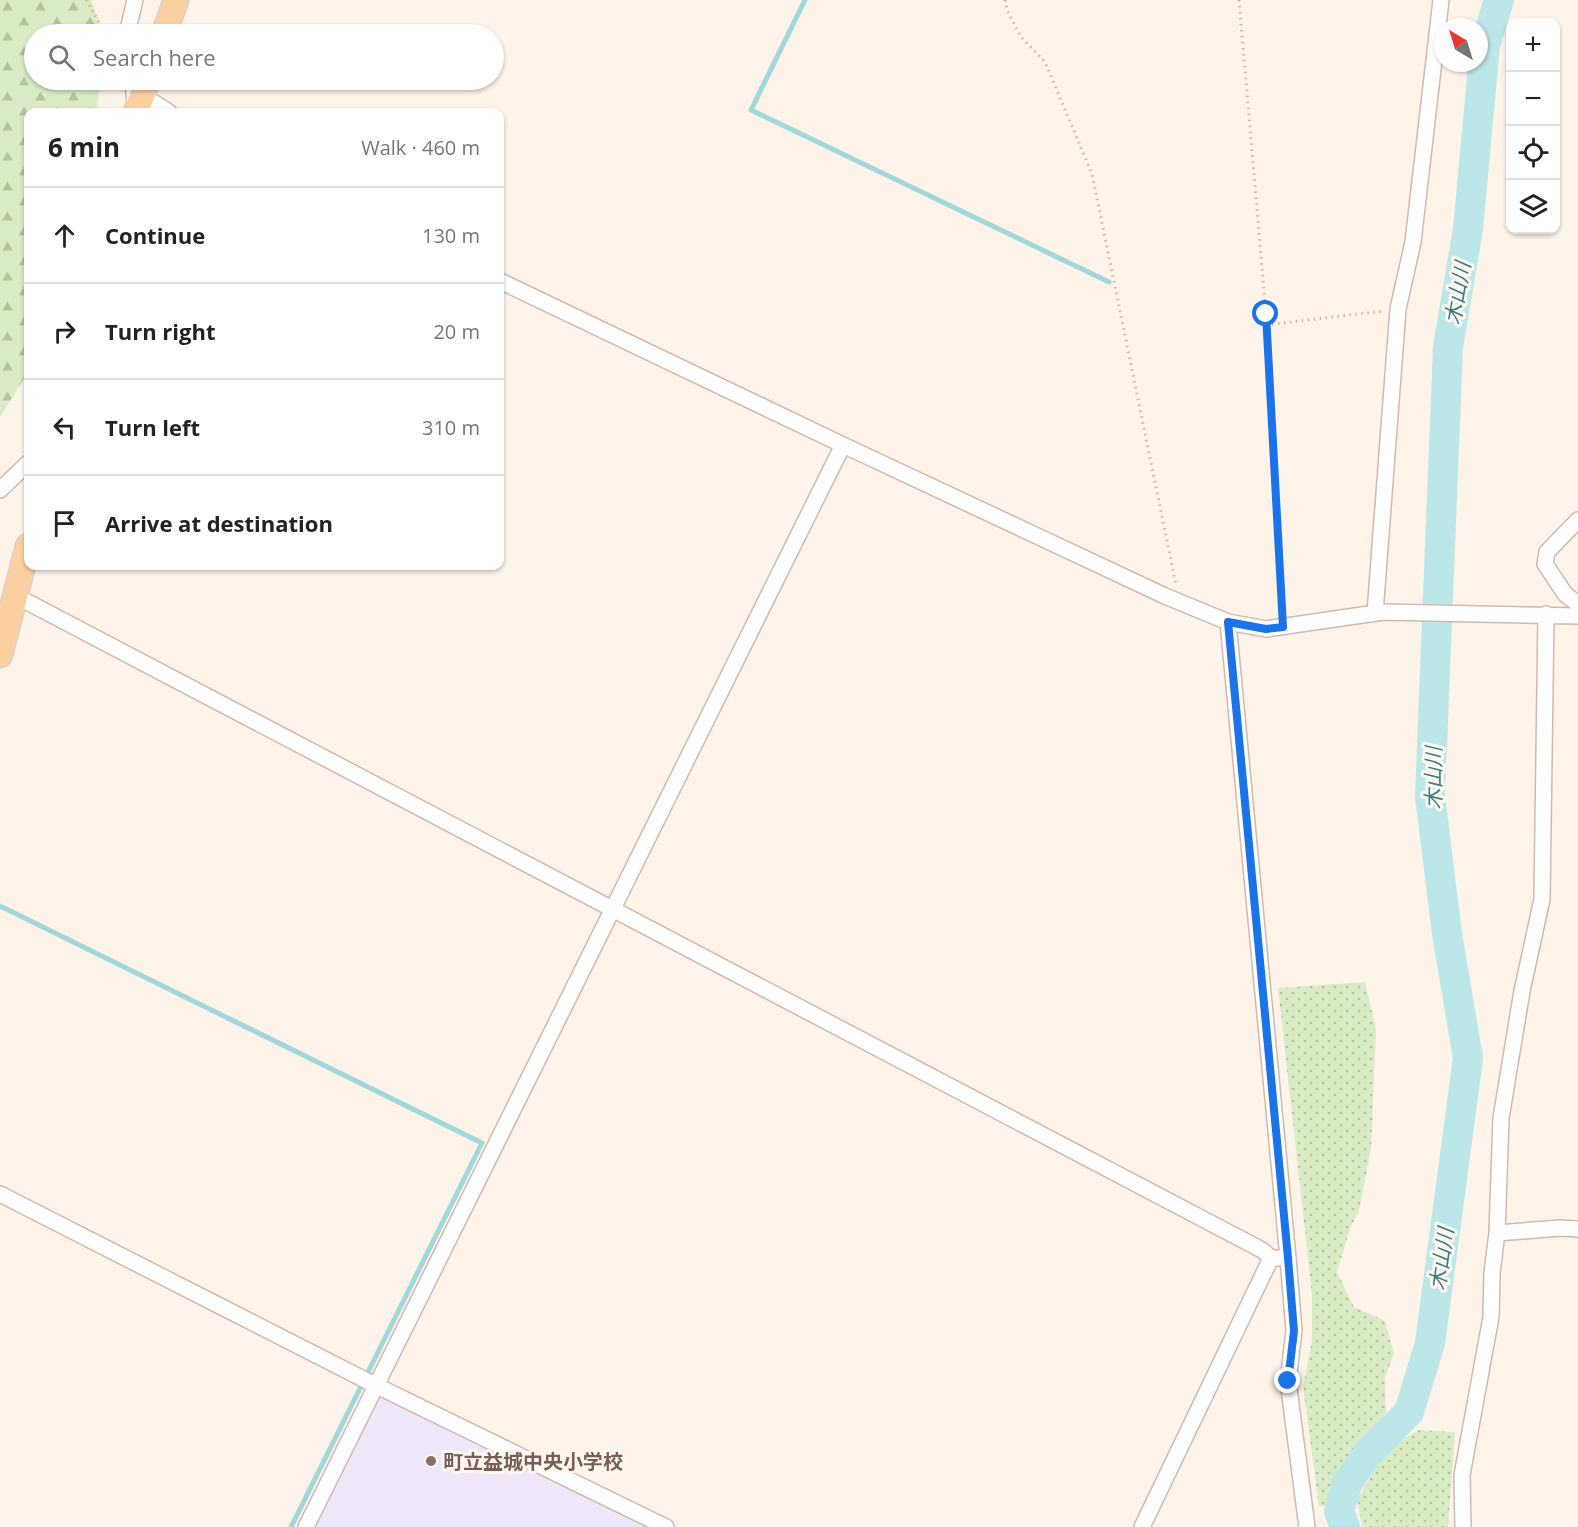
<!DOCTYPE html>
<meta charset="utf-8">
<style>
:root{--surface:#fff;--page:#f6f6f6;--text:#222;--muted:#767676;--line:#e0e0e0}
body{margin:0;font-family:"Open Sans","Noto Sans JP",sans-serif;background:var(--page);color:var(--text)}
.controls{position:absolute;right:18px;top:18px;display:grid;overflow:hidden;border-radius:12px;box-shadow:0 2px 4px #0004}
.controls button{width:54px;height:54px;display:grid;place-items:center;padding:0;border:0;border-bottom:2px solid var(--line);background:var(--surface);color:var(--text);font:30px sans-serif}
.compass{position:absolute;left:1434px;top:18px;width:54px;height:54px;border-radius:50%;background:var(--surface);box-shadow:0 2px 4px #0004;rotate:322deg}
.stop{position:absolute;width:18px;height:18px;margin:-14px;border:4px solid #1a73e8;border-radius:50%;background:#fff}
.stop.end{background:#1a73e8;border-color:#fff;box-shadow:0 2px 6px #0008}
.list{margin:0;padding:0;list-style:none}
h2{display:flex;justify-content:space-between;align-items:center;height:78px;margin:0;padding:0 24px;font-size:26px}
h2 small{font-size:20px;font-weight:400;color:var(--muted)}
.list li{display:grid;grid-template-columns:39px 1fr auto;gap:18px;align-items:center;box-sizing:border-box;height:96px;padding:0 24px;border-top:2px solid var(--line)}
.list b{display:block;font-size:22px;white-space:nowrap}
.list em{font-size:20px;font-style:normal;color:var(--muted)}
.icon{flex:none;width:33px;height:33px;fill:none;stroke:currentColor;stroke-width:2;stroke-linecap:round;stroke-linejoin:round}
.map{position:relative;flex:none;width:1578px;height:1527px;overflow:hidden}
.search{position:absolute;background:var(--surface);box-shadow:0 2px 4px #0004;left:24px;top:24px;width:480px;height:66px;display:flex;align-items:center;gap:15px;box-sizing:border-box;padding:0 21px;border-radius:33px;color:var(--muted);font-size:22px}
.panel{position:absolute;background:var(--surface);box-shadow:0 2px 4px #0004;left:24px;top:108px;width:480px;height:462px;border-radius:12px}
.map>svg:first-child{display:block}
.education{fill:#f0e6fa}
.grass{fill:url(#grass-dots)}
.forest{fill:url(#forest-firs)}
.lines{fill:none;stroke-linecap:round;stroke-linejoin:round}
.stream{stroke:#a2d8da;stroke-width:5}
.river{stroke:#bce7e8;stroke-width:30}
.minor-casing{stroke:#d0b9ae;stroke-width:18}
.primary-casing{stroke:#d9d0cd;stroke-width:27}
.path{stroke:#d9b2a2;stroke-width:3;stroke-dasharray:1.5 4.5;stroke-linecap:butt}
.minor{stroke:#fff;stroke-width:15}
.primary{stroke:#fdd0a1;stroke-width:24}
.route{stroke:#1a73e8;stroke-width:8}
.education-dot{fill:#8d6e63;stroke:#fff8f0;stroke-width:2}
.labels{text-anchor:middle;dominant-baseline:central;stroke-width:6;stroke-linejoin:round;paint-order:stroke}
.education-label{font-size:20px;font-weight:bold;fill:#785e54;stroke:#fff8f0;text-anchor:start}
.water-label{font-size:21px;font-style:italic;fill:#3d7b7e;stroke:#fff8f0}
</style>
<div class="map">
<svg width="1578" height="1527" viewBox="0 0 1578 1527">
<defs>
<pattern id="grass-dots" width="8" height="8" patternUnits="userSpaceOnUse" patternTransform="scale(1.5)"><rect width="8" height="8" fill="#daecc6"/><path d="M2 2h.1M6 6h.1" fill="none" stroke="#b6c2a3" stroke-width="1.8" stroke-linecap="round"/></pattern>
<pattern id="forest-firs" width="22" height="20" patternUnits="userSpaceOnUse" patternTransform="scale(1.5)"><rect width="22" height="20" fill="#daecc6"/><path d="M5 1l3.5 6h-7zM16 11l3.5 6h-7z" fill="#b6c2a3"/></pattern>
</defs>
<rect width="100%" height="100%" fill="#fdf3e9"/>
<path class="education" d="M379 1394 650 1527H316Z"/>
<path class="grass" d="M1365 982 1376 1029 1371 1149 1359 1211 1350 1229 1337 1272 1354 1307 1385 1321 1394 1353 1385 1378 1386 1412 1374 1436 1349 1460 1328 1506H1319L1303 1387 1312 1340V1294L1278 988Z
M1419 1430 1455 1432 1448 1527H1362L1357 1500 1387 1448Z"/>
<path class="forest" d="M0 0H91L104 34H34V80H100L97 112H28V372L0 417Z"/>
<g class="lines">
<path class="stream" d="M805 0 751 110 1109 282
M0 906 482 1143 291 1527"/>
<path class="river" d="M1345 1527 1339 1511 1347 1484 1367 1454 1409 1412 1430 1343 1468 1058 1447 934 1430 796 1448 347 1468 229 1485 45 1499 0"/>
<defs>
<path id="minor" d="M127 34 135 0
M133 80 135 104
M142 95 169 112
M500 281 843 445 1165 596 1228 622 1266 629 1383 612 1578 616
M0 490 28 463
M1578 520 1547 552 1545 564 1565 594 1578 604
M16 596 1262 1250 1271 1258
M1375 613 1398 309 1413 242 1441 0
M1228 622 1288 1258 1294 1331 1288 1381 1307 1527
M0 1194 375 1385 666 1527
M1497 1233 1560 1228 1578 1229
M306 1527 843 445
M1142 1527 1271 1258H1279
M1463 1527 1462 1475 1491 1317 1492 1273 1497 1233 1501 1118 1522 991 1542 899 1546 614"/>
<path id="primary" d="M164 34 176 0
M136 112 148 80
M0 655 28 546"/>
</defs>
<use href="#minor" class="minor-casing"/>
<use href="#primary" class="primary-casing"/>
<path class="path" d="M86 0 106 34
M1005 0 1007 10 1021 37 1045 62 1092 174 1176 585
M1239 0 1266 314 1282 612
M1266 325 1383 311"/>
<use href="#minor" class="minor"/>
<use href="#primary" class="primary"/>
</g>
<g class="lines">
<path class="route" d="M1266 314 1283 627 1266 629 1228 622 1288 1258 1294 1331 1288 1381"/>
</g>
<circle class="education-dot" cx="431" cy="1461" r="6"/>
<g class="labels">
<g class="education-label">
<text x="443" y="1461">町立益城中央小学校</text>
</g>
<g class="water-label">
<text transform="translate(1457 293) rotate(-80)">木山川</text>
<text transform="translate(1433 778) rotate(-90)">木山川</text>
<text transform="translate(1441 1259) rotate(-82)">木山川</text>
</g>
</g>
</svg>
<div class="controls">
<button>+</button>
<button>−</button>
<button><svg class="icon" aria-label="locate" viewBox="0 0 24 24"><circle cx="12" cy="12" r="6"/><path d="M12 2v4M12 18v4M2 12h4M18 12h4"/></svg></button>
<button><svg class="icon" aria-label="layers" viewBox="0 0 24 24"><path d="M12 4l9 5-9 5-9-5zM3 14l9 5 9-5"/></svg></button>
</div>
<svg class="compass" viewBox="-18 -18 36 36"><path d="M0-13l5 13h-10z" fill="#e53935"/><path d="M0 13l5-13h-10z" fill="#767676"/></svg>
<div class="stop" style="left:1266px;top:314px"></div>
<div class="stop end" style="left:1288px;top:1381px"></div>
<div class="search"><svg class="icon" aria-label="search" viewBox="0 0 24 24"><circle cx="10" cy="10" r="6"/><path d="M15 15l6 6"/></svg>Search here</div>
<section class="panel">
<h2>6 min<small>Walk · 460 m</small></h2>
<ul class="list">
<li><svg class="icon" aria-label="ahead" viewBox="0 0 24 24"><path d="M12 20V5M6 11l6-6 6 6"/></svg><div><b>Continue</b></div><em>130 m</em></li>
<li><svg class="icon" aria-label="right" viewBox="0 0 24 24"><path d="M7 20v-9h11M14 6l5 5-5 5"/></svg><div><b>Turn right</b></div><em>20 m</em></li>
<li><svg class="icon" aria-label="left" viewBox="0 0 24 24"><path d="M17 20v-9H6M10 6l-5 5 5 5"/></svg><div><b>Turn left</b></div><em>310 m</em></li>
<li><svg class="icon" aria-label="arrive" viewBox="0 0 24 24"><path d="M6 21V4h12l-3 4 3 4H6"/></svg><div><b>Arrive at destination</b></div></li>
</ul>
</section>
</div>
